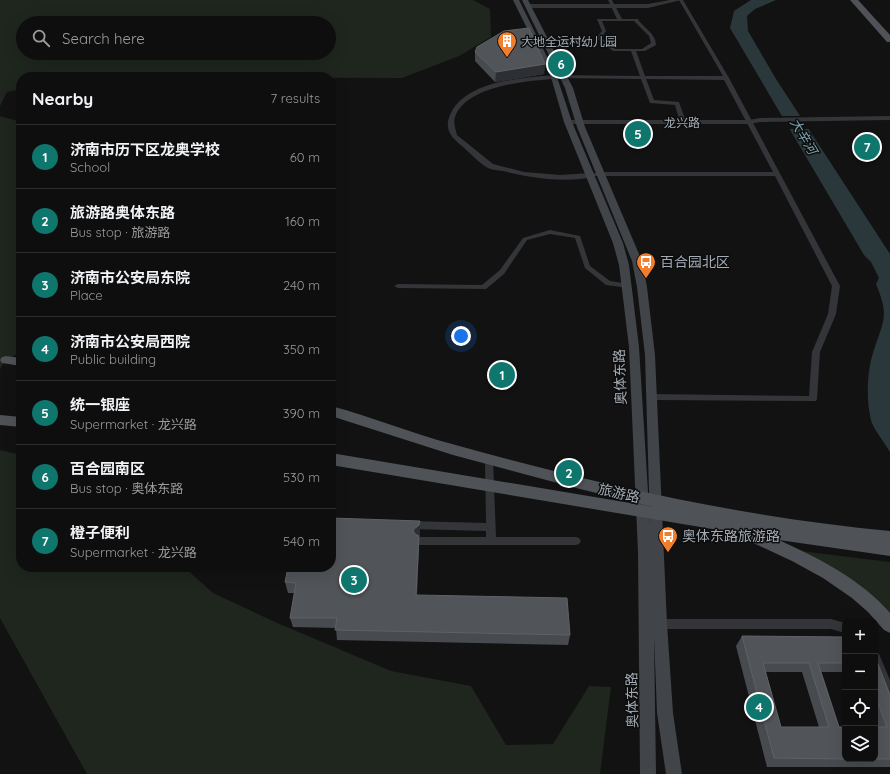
<!DOCTYPE html>
<meta charset="utf-8">
<style>
:root{--surface:#0e0e0e;--page:#1c1c1c;--text:#f1f3f6;--muted:#9b9c9e;--line:#2e2e2e;--accent:#0f766e}
body{margin:0;font-family:Quicksand,"Noto Sans SC",sans-serif;background:var(--page);color:var(--text)}
.controls{position:absolute;right:12px;bottom:12px;display:grid;overflow:hidden;border-radius:8px;box-shadow:0 4px 16px #0002}
.controls button{width:36px;height:36px;display:grid;place-items:center;padding:0;border:0;border-bottom:1px solid var(--line);background:var(--surface);color:var(--text);font:20px sans-serif}
.you{position:absolute;left:461px;top:336px;width:14px;height:14px;margin:-10px;border:3px solid #fff;border-radius:50%;background:#1a73e8;box-shadow:0 0 0 6px #1a73e833}
.badge{display:grid;place-items:center;width:26px;height:26px;border-radius:50%;background:var(--accent);color:#fff;font-size:13px;font-weight:700}
.pin{position:absolute;translate:-50% -50%;border:2px solid #fff;box-shadow:0 1px 4px #0006}
.list{margin:0;padding:0;list-style:none}
h2{display:flex;justify-content:space-between;align-items:center;height:52px;margin:0;padding:0 16px;font-size:17px}
h2 small{font-size:13px;font-weight:400;color:var(--muted)}
.list li{display:grid;grid-template-columns:26px 1fr auto;gap:12px;align-items:center;box-sizing:border-box;height:64px;padding:0 16px;border-top:1px solid var(--line)}
.list b{display:block;font-size:15px;white-space:nowrap}
.list p{margin:0;font-size:13px;white-space:nowrap;color:var(--muted)}
.list em{font-size:13px;font-style:normal;color:var(--muted)}
.icon{flex:none;width:22px;height:22px;fill:none;stroke:currentColor;stroke-width:2;stroke-linecap:round;stroke-linejoin:round}
.map{position:relative;flex:none;width:890px;height:774px;overflow:hidden}
.search{position:absolute;background:var(--surface);box-shadow:0 4px 16px #0002;left:16px;top:16px;width:320px;height:44px;display:flex;align-items:center;gap:10px;box-sizing:border-box;padding:0 14px;border-radius:22px;color:var(--muted);font-size:15px}
.panel{position:absolute;background:var(--surface);box-shadow:0 4px 16px #0002;left:16px;top:72px;width:320px;height:500px;border-radius:16px}
.map>svg:first-child{display:block}
.green{fill:#1e261e;fill-rule:evenodd}
.water{fill:#2b383b}
.pier{fill:#121213}
.lines{fill:none;stroke-linecap:round;stroke-linejoin:round}
.minor{fill:#333538;fill-rule:evenodd}
.tertiary{fill:#333538;fill-rule:evenodd}
.secondary{fill:#414448;fill-rule:evenodd}
.primary{fill:#4f5257;fill-rule:evenodd}
.wall{fill:#474a4e;fill-rule:evenodd}
.shaded-wall{fill:#2e2f32}
.building{fill:#515559;stroke:#5e6267;fill-rule:evenodd}
.labels{text-anchor:middle;dominant-baseline:central;stroke-width:3;stroke-linejoin:round;paint-order:stroke}
.far-poi-label{font-size:12px;fill:#a3acb4;stroke:#0d0d0e;text-anchor:start}
.far-street-label{font-size:12px;fill:#a3acb4;stroke:#0d0d0e}
.far-water-label{font-size:13px;font-style:italic;fill:#7aa3af;stroke:#0d0d0e}
.poi-label{font-size:14px;fill:#a3acb4;stroke:#0d0d0e;text-anchor:start}
.street-label{font-size:14px;fill:#a3acb4;stroke:#0d0d0e}
</style>
<div class="map">
<svg width="890" height="774" viewBox="0 0 890 774">
<rect width="100%" height="100%" fill="#121213"/>
<path class="green" d="M0 0H473L490 9 491 37 459 56 402 78 21 77V89L7 92 0 106ZM23 23H329V53H23Z
M0 116 21 122V352L6 360 0 369Z
M0 450 21 455V567H184L213 593 275 622 391 671 471 686 506 745 553 744 589 686 611 687 600 774H87L0 618Z
M800 551 890 562V614Z"/>
<path class="water" d="M751 0H776L755 9 747 16 748 31 776 79 890 254V452C885 443 873 429 871 420 866 400 867 372 873 353 883 321 890 317 876 284L879 278 871 262 864 255 730 28 734 11Z"/>
<path class="pier" d="M781 116H803L812 129H788Z"/>
<g class="lines">
<path class="minor" d="M608 0H612L622 19H638C643 28 656 33 656 45L645 51H636L645 76H723L679 0H683L729 78 840 286 836 314 820 352 817 399 816 401 652 400 648 397 652 394 809 396 812 352 828 314 832 286 775 176H588V174L602 172H773L724 80 646 79 654 100 679 102 686 122 683 124 680 122 675 105 650 103 641 79 552 78V76L554 75 640 76 631 51H613L596 38 602 31 597 19H617ZM602 21H634L649 36 651 43 642 49H616L601 38 606 31Z
M550 230 580 236 590 266 610 281 629 284 631 286 629 288 606 285 585 268 575 238 550 234 527 240 504 274 486 289 398 288 394 286 398 284 482 285 500 270 523 238Z
M489 457 492 458 493 460 496 537H576L579 538 581 541 579 544 576 545H420L417 544 415 541 417 538 420 537H486V531L410 529 407 528 405 525 407 522 410 521 486 523 485 460 486 458Z
M658 619H831L845 623V633L831 629H658L654 627 653 624 654 621Z
M875 653 879 654 890 680V698L886 697 875 670Z"/>
<path class="tertiary" d="M670 0H681L648 8H528L525 6 528 4H648Z
M542 76 554 75 557 77 554 79C526 81 466 86 455 117 453 123 456 130 457 135L493 164 524 172 560 175 590 173H593V177C564 183 531 178 503 171 498 170 492 170 488 168 479 163 470 153 462 146 451 137 443 128 451 113 466 83 513 79 542 76Z
M890 116V120L760 122 749 124H568L565 122 568 120H749L760 118Z"/>
<path class="secondary" d="M513 0H519L557 77 572 122 623 243 629 265 639 347 650 524 645 355 637 287 632 261 577 127 565 88 522 0H528L573 88 585 127 642 261 647 287 655 355 667 624 673 713 682 774H666L657 713 654 636 656 774H640L638 552 629 347 619 265 613 243 564 122 551 77Z"/>
<path class="primary" d="M850 0H858L890 35V42H887Z
M6 356 21 358V366L2 363 0 360 2 357Z
M331 406C372 417 411 433 452 444 596 484 741 517 890 531V556L779 540C818 558 861 579 890 613V633L884 630 868 612 852 598 823 578 792 561 745 539 742 534 331 465V453L654 507 580 489 453 455 331 416Z
M0 415 21 417V427L0 425Z"/>
</g>
<path class="wall" d="M475 52 545 64 544 74 495 82 475 61Z
M420 531V536H419V546L417 595 570 635 568 645 337 640 336 628 293 627 290 618 295 593H288L285 582Z
M742 636 845 637V672H821L839 727H875V656L890 695V767H767L736 646ZM766 672H802L819 727H781Z"/>
<path class="shaded-wall" d="M545 64 544 74 495 82 496 72Z
M420 521V536H419V546L416 605 413 530Z"/>
<path class="building" d="M529 28 545 64 496 72 475 52 477 47 504 31Z
M331 518 420 521 419 525 413 530 415 534 419 536 416 595 567 598 570 635 335 630 337 618H290L296 583 285 582 288 567H331Z
M742 636 845 637V663H818L839 727H845V759L774 758ZM763 663H809L829 727H781Z
M875 656 890 695V759H874H875V727H887L875 695Z"/>
<defs>
<symbol id="building-pin" viewBox="-11 -11 22 30"><path d="M0 17L-7.5 6A9.5 9.5 0 1 1 7.5 6Z" fill="#f07e2d" stroke="#0d0d0e"/><path d="M-4-6H4V6H1V3H-1V6H-4ZM-2.5-4.3h1.7v1.8h-1.7ZM.8-4.3h1.7v1.8H.8ZM-2.5-1h1.7V.8h-1.7ZM.8-1h1.7V.8H.8Z" fill="#fff"/></symbol>
<symbol id="bus-pin" viewBox="-11 -11 22 30"><path d="M0 17L-7.5 6A9.5 9.5 0 1 1 7.5 6Z" fill="#f07e2d" stroke="#0d0d0e"/><path d="M-5-6H5V4H4V6H2V4H-2V6H-4V4H-5ZM-3.5-4V0h7V-4ZM-3.5 1.2v1.5H-2V1.2ZM2 1.2v1.5H3.5V1.2Z" fill="#fff"/></symbol>
</defs>
<g fill-rule="evenodd">
<use href="#building-pin" x="496" y="30" width="22" height="30"/>
<use href="#bus-pin" x="635" y="251" width="22" height="30"/>
<use href="#bus-pin" x="657" y="525" width="22" height="30"/>
</g>
<g class="labels">
<g class="far-poi-label">
<text x="521" y="41">大地全运村幼儿园</text>
</g>
<g class="far-street-label">
<text x="682" y="122">龙兴路</text>
</g>
<g class="far-water-label">
<text transform="translate(804 136) rotate(59)">大辛河</text>
</g>
<g class="poi-label">
<text x="660" y="262">百合园北区</text>
<text x="682" y="536">奥体东路旅游路</text>
</g>
<g class="street-label">
<text transform="translate(620 377) rotate(-92)">奥体东路</text>
<text transform="translate(619 493) rotate(13)">旅游路</text>
<text transform="translate(632 700) rotate(-91)">奥体东路</text>
</g>
</g>
</svg>
<div class="controls">
<button>+</button>
<button>−</button>
<button><svg class="icon" aria-label="locate" viewBox="0 0 24 24"><circle cx="12" cy="12" r="6"/><path d="M12 2v4M12 18v4M2 12h4M18 12h4"/></svg></button>
<button><svg class="icon" aria-label="layers" viewBox="0 0 24 24"><path d="M12 4l9 5-9 5-9-5zM3 14l9 5 9-5"/></svg></button>
</div>
<div class="you"></div>
<div class="pin badge" style="left:502px;top:375px">1</div>
<div class="pin badge" style="left:569px;top:473px">2</div>
<div class="pin badge" style="left:354px;top:580px">3</div>
<div class="pin badge" style="left:759px;top:707px">4</div>
<div class="pin badge" style="left:638px;top:134px">5</div>
<div class="pin badge" style="left:561px;top:64px">6</div>
<div class="pin badge" style="left:867px;top:147px">7</div>
<div class="search"><svg class="icon" aria-label="search" viewBox="0 0 24 24"><circle cx="10" cy="10" r="6"/><path d="M15 15l6 6"/></svg>Search here</div>
<section class="panel">
<h2>Nearby<small>7 results</small></h2>
<ul class="list">
<li><span class="badge">1</span><div><b>济南市历下区龙奥学校</b><p>School</p></div><em>60 m</em></li>
<li><span class="badge">2</span><div><b>旅游路奥体东路</b><p>Bus stop · 旅游路</p></div><em>160 m</em></li>
<li><span class="badge">3</span><div><b>济南市公安局东院</b><p>Place</p></div><em>240 m</em></li>
<li><span class="badge">4</span><div><b>济南市公安局西院</b><p>Public building</p></div><em>350 m</em></li>
<li><span class="badge">5</span><div><b>统一银座</b><p>Supermarket · 龙兴路</p></div><em>390 m</em></li>
<li><span class="badge">6</span><div><b>百合园南区</b><p>Bus stop · 奥体东路</p></div><em>530 m</em></li>
<li><span class="badge">7</span><div><b>橙子便利</b><p>Supermarket · 龙兴路</p></div><em>540 m</em></li>
</ul>
</section>
</div>
